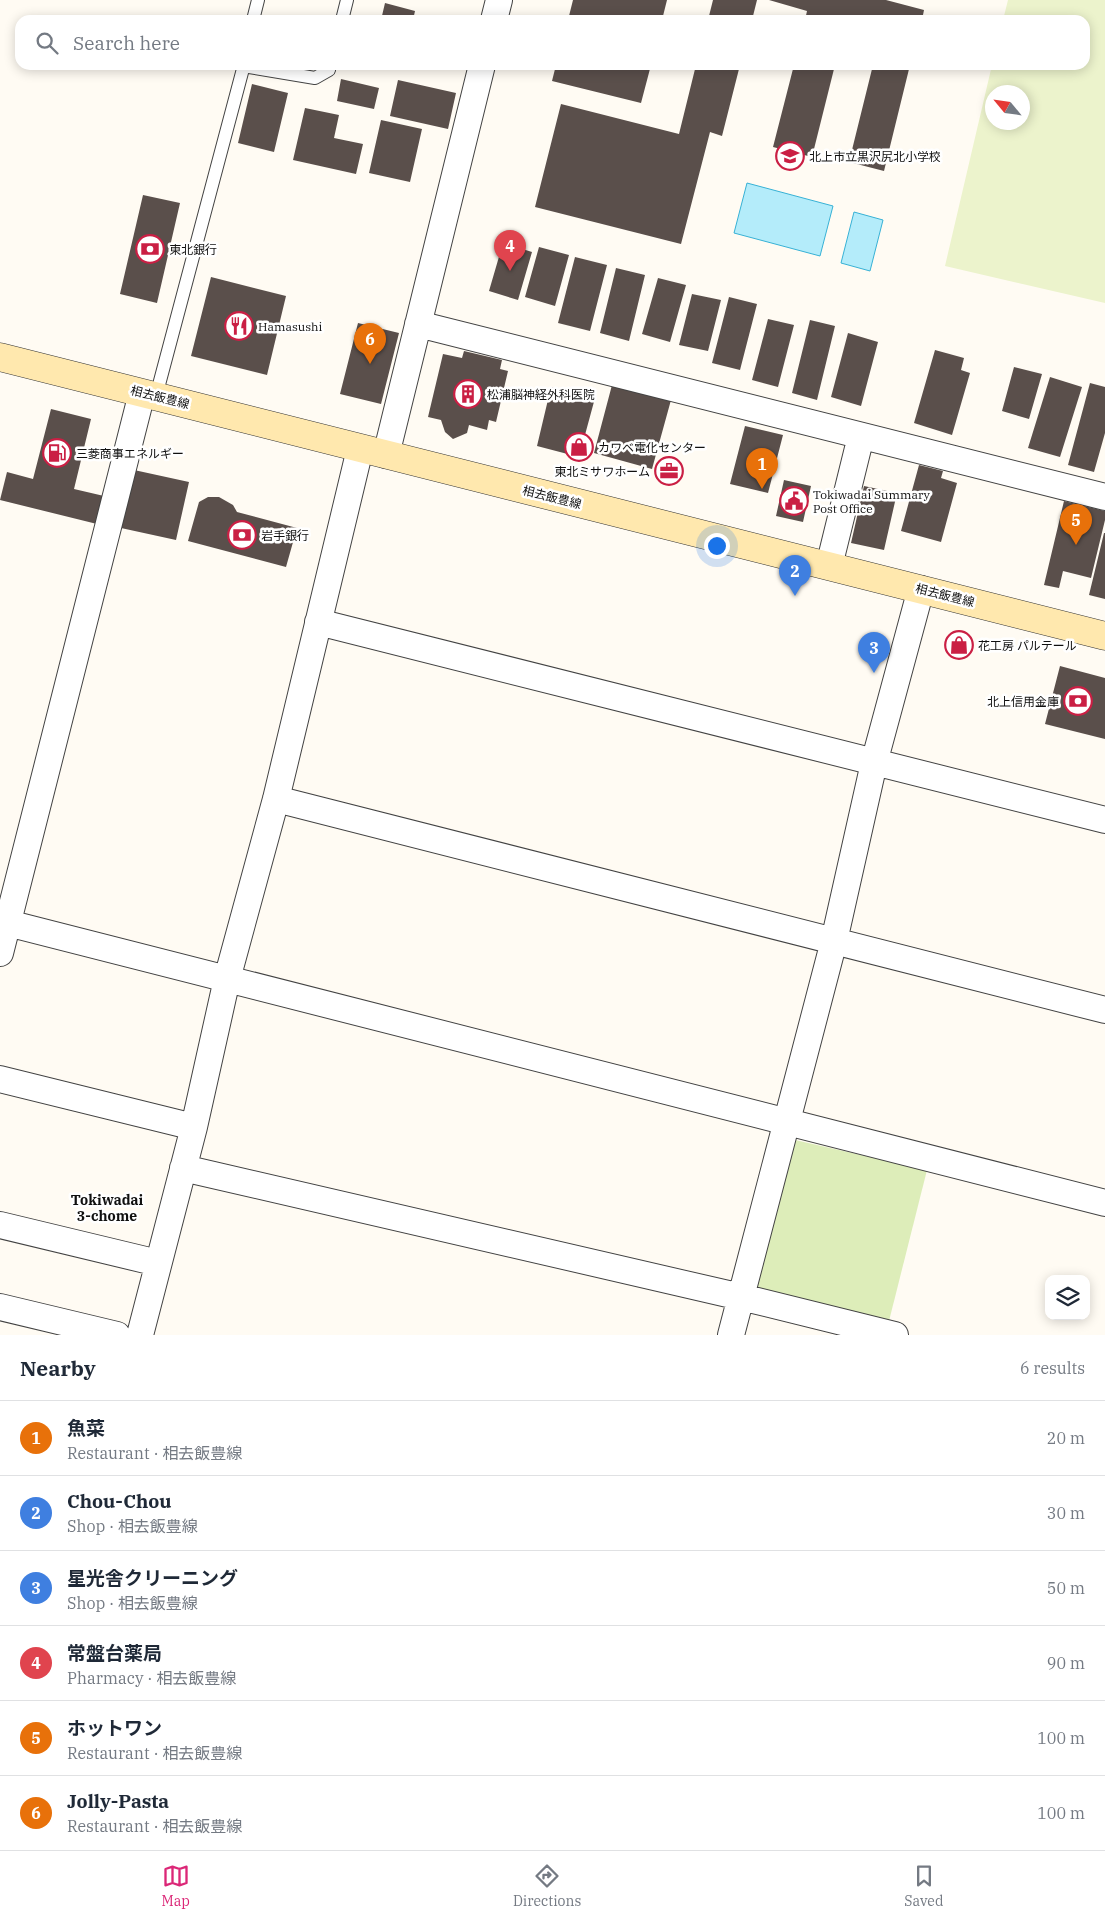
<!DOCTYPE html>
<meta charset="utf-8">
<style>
:root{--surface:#fff;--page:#f6f6f7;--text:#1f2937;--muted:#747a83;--line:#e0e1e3;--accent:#db2777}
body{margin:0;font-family:"IBM Plex Serif","Noto Sans JP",serif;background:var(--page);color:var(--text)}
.controls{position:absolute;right:15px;bottom:15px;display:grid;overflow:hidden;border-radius:10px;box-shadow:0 2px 12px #0003}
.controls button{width:45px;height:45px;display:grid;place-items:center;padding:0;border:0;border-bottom:1px solid var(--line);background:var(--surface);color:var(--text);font:25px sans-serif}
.compass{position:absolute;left:985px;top:85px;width:45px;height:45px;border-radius:50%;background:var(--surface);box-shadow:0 2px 12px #0003;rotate:299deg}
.you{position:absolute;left:716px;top:545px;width:18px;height:18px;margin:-12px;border:4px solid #fff;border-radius:50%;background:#1a73e8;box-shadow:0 0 0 8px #1a73e833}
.badge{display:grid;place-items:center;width:32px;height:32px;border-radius:50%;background:var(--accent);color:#fff;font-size:16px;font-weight:700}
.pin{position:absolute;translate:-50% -41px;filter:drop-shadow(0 1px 2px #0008)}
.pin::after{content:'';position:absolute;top:26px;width:18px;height:15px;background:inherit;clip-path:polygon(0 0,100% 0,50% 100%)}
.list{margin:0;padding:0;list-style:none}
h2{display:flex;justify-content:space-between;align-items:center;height:65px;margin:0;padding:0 20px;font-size:21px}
h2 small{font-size:16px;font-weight:400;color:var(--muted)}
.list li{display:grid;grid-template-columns:32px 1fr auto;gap:15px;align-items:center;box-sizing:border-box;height:75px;padding:0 20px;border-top:1px solid var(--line)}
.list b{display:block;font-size:19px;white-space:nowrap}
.list p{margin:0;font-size:16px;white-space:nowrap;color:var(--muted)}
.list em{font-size:16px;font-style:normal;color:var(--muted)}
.icon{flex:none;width:28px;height:28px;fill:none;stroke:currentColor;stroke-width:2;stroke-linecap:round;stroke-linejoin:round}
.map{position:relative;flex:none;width:1105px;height:1335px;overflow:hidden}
.search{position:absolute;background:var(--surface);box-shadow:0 2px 12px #0003;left:15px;right:15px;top:15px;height:55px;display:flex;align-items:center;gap:12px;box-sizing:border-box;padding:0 18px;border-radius:15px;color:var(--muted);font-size:19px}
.sheet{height:515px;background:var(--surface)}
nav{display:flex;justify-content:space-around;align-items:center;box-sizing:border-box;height:70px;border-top:1px solid var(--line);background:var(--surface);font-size:14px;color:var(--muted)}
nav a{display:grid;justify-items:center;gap:2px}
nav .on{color:var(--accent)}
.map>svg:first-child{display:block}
.green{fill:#ddedb9}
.pitch{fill:#ecf3cc;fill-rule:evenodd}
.water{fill:#b4ecfa;stroke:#37b1d5}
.building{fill:#5a4f4b}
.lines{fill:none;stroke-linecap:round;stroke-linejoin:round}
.service-casing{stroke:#434343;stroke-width:14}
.minor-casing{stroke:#434343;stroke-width:28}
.secondary-casing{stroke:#323232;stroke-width:29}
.service{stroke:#fff;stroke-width:12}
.minor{stroke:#fff;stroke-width:26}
.secondary{stroke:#ffe8ae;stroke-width:28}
.labels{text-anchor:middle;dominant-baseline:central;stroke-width:5;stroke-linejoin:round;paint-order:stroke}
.poi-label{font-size:12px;fill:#101010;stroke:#fff;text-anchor:start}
.street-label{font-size:12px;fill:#101010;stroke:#fff}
.neighbourhood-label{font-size:14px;font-weight:bold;fill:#101010;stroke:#fff}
</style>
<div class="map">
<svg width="1105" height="1335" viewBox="0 0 1105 1335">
<rect width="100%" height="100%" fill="#fffbf3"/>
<path class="green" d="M795 1140 927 1170 888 1325 751 1289Z"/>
<path class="pitch" d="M1008 0H1105V303L945 266 992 65H1085V20H1003ZM992 92H1022V122H992Z"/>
<path class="water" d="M747 183 833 206 820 256 734 233Z
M854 212 883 220 870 271 841 263Z"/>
<path class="building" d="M573 0H667L662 20H568Z
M713 0H757L752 20H708Z
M769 0H886L924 10 922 20H805L807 11Z
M385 3 415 11 413 20H381Z
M556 65H651L641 103 552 81Z
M696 65H740L722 136 710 132 681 244 535 207 561 104 679 134Z
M794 65H835L812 157 773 147Z
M873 65H910L884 171 849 162Z
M341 79 379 88 374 109 337 101Z
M398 80 456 93 448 129 390 116Z
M252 84 288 93 274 152 238 143Z
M305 108 339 115 334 138 363 144 356 174 293 160Z
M381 120 422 129 410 182 369 173Z
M143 195 180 203 157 303 120 294Z
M503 243 532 252 518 300 489 291Z
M539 247 569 255 555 306 525 297Z
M575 257 607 265 590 331 558 323Z
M616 268 645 275 629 341 600 333Z
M211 277 286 296 267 375 191 356Z
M658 278 686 285 670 342 642 334Z
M692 294 721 300 708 351 679 345Z
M729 297 757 304 740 370 712 363Z
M768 319 794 325 778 387 752 380Z
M810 320 835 326 817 400 792 393Z
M358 323 399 333 381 404 340 394Z
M848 333 878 342 861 406 831 397Z
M935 350 964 358 961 370 970 373 952 435 914 423Z
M464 351 502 360 500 369 508 371 496 422 489 420 487 430 469 425 467 433 453 439 445 432 441 420 428 417 443 354 462 358Z
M1014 367 1042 374 1029 419 1002 411Z
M1050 377 1082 387 1060 457 1028 448Z
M1090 383 1105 387V433L1094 472 1068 465Z
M612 385 671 400 652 469 594 453Z
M551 387 595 398 579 457 537 446Z
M51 409 91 419 74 489 104 496 97 524 0 500 7 472 33 479Z
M745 426 783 435 768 493 730 484Z
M919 465 943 471 941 478 957 483 941 542 901 531Z
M134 470 189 482 176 540 121 528Z
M784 480 811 486 803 522 776 516Z
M864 486 897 493 884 550 851 543Z
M208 497H219L233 505 237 512 297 528 286 567 188 541 199 502Z
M1064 501 1105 511V520L1091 578 1063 571 1059 588 1044 585Z
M1104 533H1105V599L1089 595Z
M1060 666 1105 678V739L1045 724Z"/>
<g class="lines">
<defs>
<path id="service" d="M253 20 258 0
M342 20 347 0
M243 66 315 78 329 70 330 65
M156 396 244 65"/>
<path id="minor" d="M494 20 499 0
M418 324 1105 497
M386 455 482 65
M829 566 861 436
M318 622 1105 820
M276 799 1105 1010
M0 921 1105 1203
M0 953 142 393
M0 1079 194 1127
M183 1168 741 1297 895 1335
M0 1225 158 1263
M0 1307 117 1335
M140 1335 194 1127 227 979 276 799 360 449
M731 1335 834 941 874 763 921 589"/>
<path id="secondary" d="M0 357 1105 636"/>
</defs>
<use href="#service" class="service-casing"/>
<use href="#minor" class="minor-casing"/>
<use href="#secondary" class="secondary-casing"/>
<use href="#service" class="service"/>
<use href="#minor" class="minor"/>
<use href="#secondary" class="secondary"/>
</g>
<defs>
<symbol id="school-ring" viewBox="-11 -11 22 22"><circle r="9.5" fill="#fff" stroke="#ca1f44" stroke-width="1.5"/><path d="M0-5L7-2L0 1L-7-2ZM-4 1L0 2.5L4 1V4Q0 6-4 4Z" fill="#ca1f44"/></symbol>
<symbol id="bank-ring" viewBox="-11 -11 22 22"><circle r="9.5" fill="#fff" stroke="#ca1f44" stroke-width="1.5"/><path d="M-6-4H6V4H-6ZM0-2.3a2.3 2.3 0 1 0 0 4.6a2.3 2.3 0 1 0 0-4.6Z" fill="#ca1f44"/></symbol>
<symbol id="restaurant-ring" viewBox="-11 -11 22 22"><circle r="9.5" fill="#fff" stroke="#ca1f44" stroke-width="1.5"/><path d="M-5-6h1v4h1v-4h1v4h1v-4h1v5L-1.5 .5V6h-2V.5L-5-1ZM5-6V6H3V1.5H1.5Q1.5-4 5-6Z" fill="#ca1f44"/></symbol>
<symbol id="building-ring" viewBox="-11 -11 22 22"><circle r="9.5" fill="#fff" stroke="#ca1f44" stroke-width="1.5"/><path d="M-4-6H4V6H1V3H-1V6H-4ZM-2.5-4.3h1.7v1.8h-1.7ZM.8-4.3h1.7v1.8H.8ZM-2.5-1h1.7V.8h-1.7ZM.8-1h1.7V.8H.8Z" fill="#ca1f44"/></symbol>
<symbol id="shop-ring" viewBox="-11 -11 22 22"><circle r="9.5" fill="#fff" stroke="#ca1f44" stroke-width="1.5"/><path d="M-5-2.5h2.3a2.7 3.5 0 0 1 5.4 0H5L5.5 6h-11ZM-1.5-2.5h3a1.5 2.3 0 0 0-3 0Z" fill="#ca1f44"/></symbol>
<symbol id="fuel-ring" viewBox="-11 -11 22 22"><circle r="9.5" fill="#fff" stroke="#ca1f44" stroke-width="1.5"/><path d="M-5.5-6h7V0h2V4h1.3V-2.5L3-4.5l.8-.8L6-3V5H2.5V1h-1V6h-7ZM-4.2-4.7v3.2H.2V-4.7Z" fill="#ca1f44"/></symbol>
<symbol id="office-ring" viewBox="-11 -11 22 22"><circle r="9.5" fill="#fff" stroke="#ca1f44" stroke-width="1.5"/><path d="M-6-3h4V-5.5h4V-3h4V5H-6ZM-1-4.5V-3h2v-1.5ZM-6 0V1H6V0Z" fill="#ca1f44"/></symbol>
<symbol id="civic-ring" viewBox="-11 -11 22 22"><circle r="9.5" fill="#fff" stroke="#ca1f44" stroke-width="1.5"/><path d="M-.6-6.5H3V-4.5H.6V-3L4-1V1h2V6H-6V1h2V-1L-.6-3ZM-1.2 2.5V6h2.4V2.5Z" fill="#ca1f44"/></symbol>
</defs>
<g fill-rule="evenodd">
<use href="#school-ring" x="774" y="140" width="32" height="32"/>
<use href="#bank-ring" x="134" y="233" width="32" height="32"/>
<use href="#restaurant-ring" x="223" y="310" width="32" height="32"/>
<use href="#building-ring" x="452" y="378" width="32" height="32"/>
<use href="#shop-ring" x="563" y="431" width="32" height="32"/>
<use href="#fuel-ring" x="41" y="437" width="32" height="32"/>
<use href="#office-ring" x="653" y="455" width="32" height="32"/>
<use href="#civic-ring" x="778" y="485" width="32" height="32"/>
<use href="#bank-ring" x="226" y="519" width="32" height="32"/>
<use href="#shop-ring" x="943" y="629" width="32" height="32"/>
<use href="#bank-ring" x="1062" y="685" width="32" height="32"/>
</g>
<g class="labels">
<g class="poi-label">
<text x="809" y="156">北上市立黒沢尻北小学校</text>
<text x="169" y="249">東北銀行</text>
<text x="258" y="326">Hamasushi</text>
<text x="487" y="394">松浦脳神経外科医院</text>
<text x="598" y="447">カワベ電化センター</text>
<text x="76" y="453">三菱商事エネルギー</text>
<text x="650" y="471" text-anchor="end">東北ミサワホーム</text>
<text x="813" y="494">Tokiwadai Summary<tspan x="813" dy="14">Post Office</tspan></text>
<text x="261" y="535">岩手銀行</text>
<text x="978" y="645">花工房 パルテール</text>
<text x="1059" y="701" text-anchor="end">北上信用金庫</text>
</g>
<g class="street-label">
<text transform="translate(160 397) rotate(14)">相去飯豊線</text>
<text transform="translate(552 497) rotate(14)">相去飯豊線</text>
<text transform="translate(945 595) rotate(14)">相去飯豊線</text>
</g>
<g class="neighbourhood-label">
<text x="107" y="1200">Tokiwadai<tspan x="107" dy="16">3-chome</tspan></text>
</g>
</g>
</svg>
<div class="controls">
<button><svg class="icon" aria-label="layers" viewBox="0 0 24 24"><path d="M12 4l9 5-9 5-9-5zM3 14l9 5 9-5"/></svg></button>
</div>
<svg class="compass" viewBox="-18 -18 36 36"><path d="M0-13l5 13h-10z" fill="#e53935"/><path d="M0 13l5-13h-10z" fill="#747a83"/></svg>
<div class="you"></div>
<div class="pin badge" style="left:762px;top:489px;background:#e8710a">1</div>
<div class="pin badge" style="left:795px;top:596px;background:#3f7fe0">2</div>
<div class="pin badge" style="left:874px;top:673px;background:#3f7fe0">3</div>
<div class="pin badge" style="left:510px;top:271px;background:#e0444e">4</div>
<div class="pin badge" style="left:1076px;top:545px;background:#e8710a">5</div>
<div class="pin badge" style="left:370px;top:364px;background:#e8710a">6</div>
<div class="search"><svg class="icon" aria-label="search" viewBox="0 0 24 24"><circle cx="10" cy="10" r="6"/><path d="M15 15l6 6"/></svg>Search here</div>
</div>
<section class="sheet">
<h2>Nearby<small>6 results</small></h2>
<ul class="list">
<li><span class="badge" style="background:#e8710a">1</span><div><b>魚菜</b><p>Restaurant · 相去飯豊線</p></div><em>20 m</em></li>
<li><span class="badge" style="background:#3f7fe0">2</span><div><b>Chou-Chou</b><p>Shop · 相去飯豊線</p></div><em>30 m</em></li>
<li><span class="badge" style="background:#3f7fe0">3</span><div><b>星光舎クリーニング</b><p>Shop · 相去飯豊線</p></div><em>50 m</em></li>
<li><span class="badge" style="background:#e0444e">4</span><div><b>常盤台薬局</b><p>Pharmacy · 相去飯豊線</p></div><em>90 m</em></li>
<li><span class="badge" style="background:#e8710a">5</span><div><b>ホットワン</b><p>Restaurant · 相去飯豊線</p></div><em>100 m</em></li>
<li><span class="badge" style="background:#e8710a">6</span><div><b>Jolly-Pasta</b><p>Restaurant · 相去飯豊線</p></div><em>100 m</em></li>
</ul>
</section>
<nav>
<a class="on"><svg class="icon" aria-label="map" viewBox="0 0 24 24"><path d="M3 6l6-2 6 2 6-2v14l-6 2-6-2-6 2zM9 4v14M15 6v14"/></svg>Map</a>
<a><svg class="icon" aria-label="directions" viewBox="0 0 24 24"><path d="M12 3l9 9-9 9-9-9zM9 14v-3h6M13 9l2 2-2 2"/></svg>Directions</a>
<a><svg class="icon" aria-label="saved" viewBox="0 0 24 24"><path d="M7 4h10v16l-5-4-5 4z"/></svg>Saved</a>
</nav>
